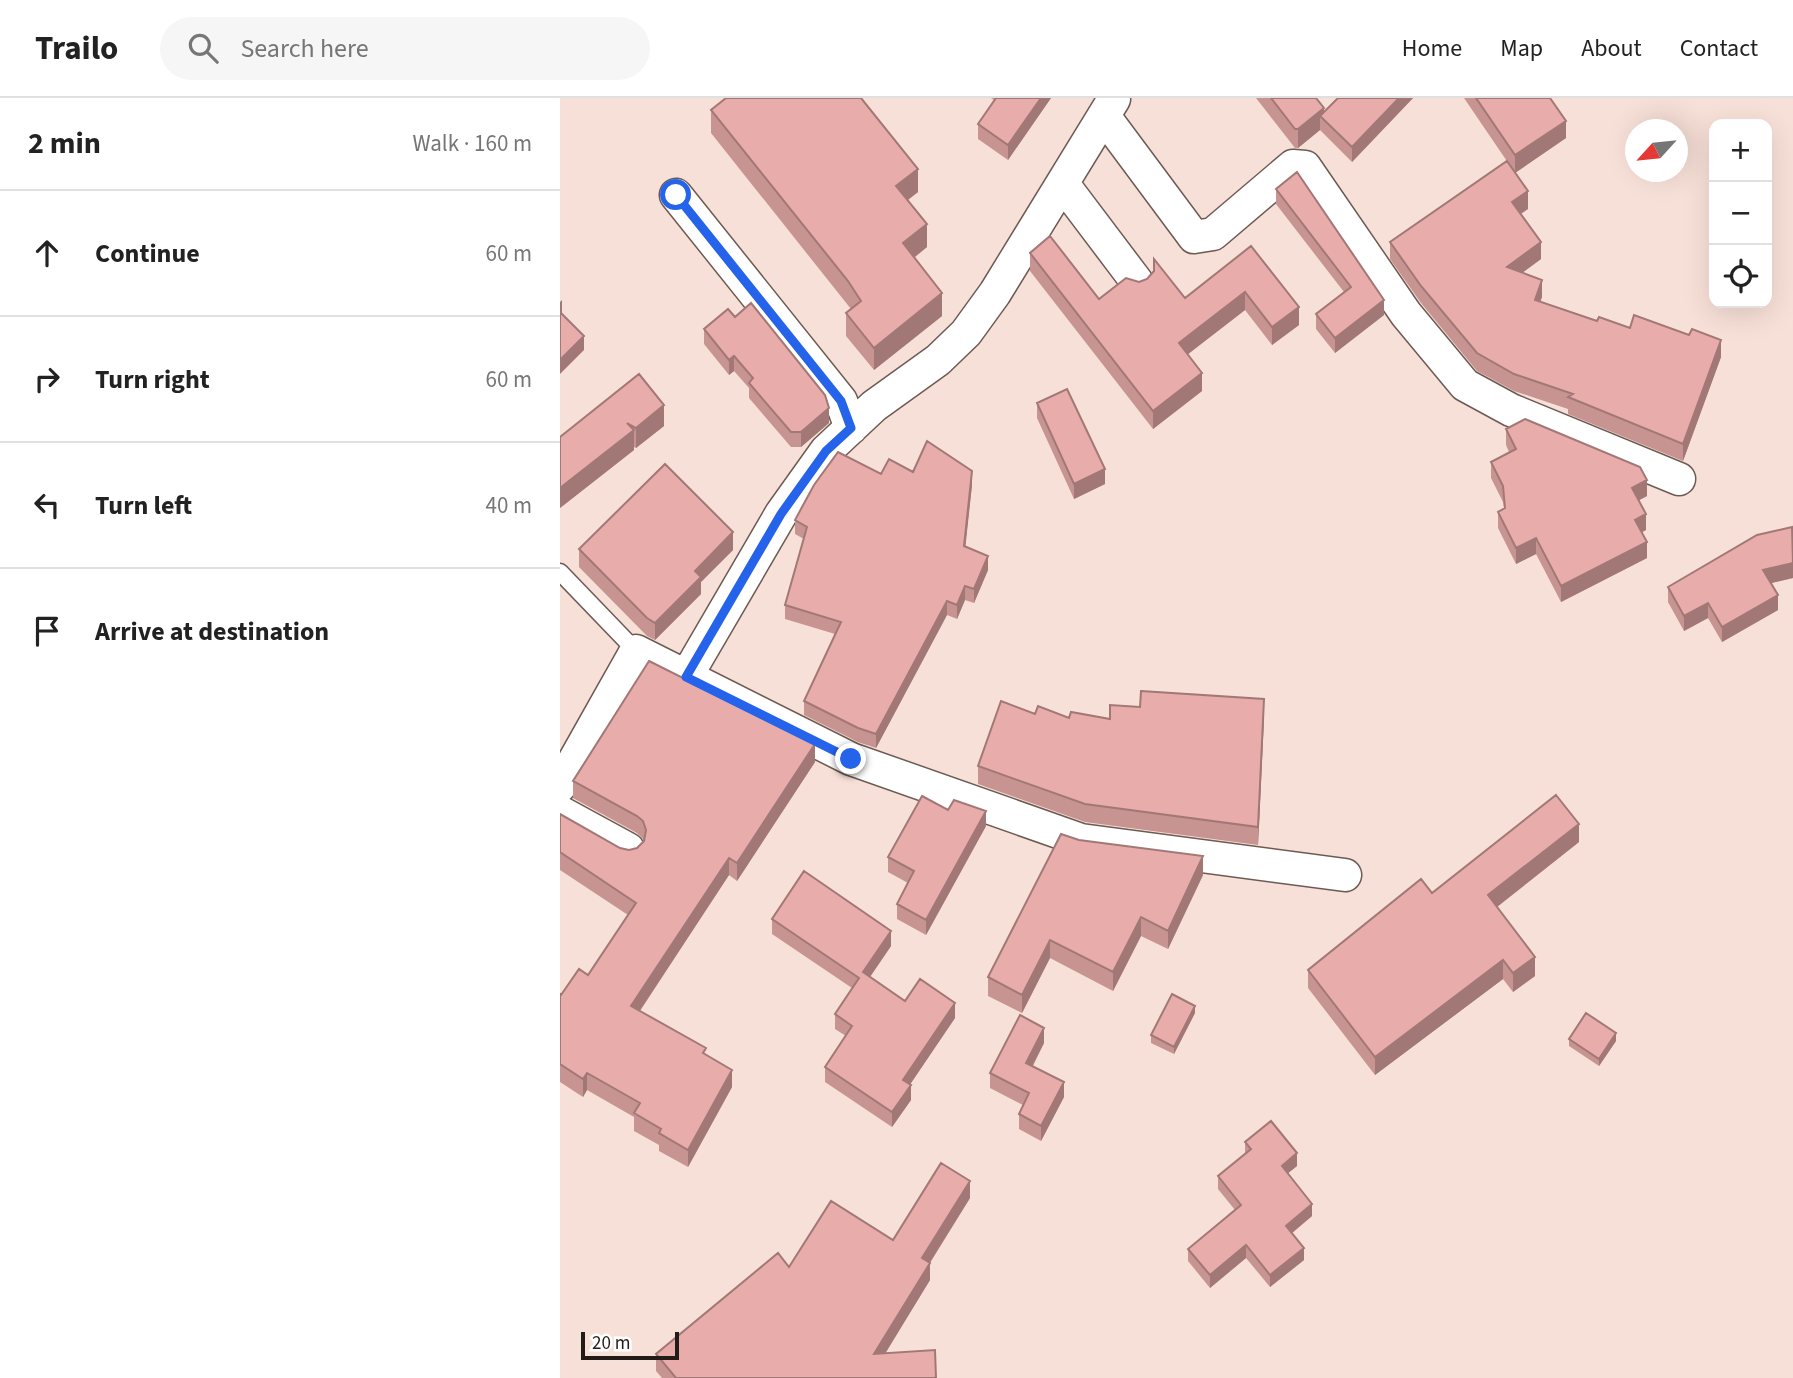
<!DOCTYPE html>
<meta charset="utf-8">
<style>
:root{--surface:#fff;--page:#f6f6f6;--text:#222;--muted:#767676;--line:#e0e0e0}
body{margin:0;font-family:"Source Sans 3",sans-serif;background:var(--page);color:var(--text)}
.controls{position:absolute;right:21px;top:21px;display:grid;overflow:hidden;border-radius:14px;box-shadow:0 7px 28px #0002}
.controls button{width:63px;height:63px;display:grid;place-items:center;padding:0;border:0;border-bottom:2px solid var(--line);background:var(--surface);color:var(--text);font:35px sans-serif}
.compass{position:absolute;left:1065px;top:21px;width:63px;height:63px;border-radius:50%;background:var(--surface);box-shadow:0 7px 28px #0002;rotate:243deg}
.scale{position:absolute;left:21px;bottom:18px;width:98px;box-sizing:border-box;padding-left:7px;border:4px solid #231b18;border-top:0;font-size:19px;line-height:24px;white-space:nowrap;color:#231b18;-webkit-text-stroke:5px #fff;paint-order:stroke}
.stop{position:absolute;width:21px;height:21px;margin:-16px;border:5px solid #2563eb;border-radius:50%;background:#fff}
.stop.end{background:#2563eb;border-color:#fff;box-shadow:0 2px 7px #0008}
.list{margin:0;padding:0;list-style:none}
h2{display:flex;justify-content:space-between;align-items:center;height:91px;margin:0;padding:0 28px;font-size:30px}
h2 small{font-size:23px;font-weight:400;color:var(--muted)}
.list li{display:grid;grid-template-columns:46px 1fr auto;gap:21px;align-items:center;box-sizing:border-box;height:126px;padding:0 28px;border-top:2px solid var(--line)}
.list b{display:block;font-size:26px;white-space:nowrap}
.list em{font-size:23px;font-style:normal;color:var(--muted)}
.icon{flex:none;width:38px;height:38px;fill:none;stroke:currentColor;stroke-width:2;stroke-linecap:round;stroke-linejoin:round}
.map{position:relative;flex:none;width:1233px;height:1280px;overflow:hidden}
header{display:flex;align-items:center;gap:42px;box-sizing:border-box;height:98px;padding:0 35px;background:var(--surface);border-bottom:2px solid var(--line)}
header strong{font-size:33px}
nav{display:flex;gap:38px;margin-inline-start:auto;font-size:24px}
.search{width:490px;height:63px;background:var(--page);display:flex;align-items:center;gap:18px;box-sizing:border-box;padding:0 24px;border-radius:38px;color:var(--muted);font-size:26px}
main{display:flex}
aside{flex:1;background:var(--surface)}
.map>svg:first-child{display:block}
.lines{fill:none;stroke-linecap:round;stroke-linejoin:round}
.service-casing{stroke:#6d5a53;stroke-width:19}
.minor-casing{stroke:#6d5a53;stroke-width:35}
.service{stroke:#fff;stroke-width:16}
.minor{stroke:#fff;stroke-width:32}
.wall{fill:#c89492}
.shaded-wall{fill:#a27877}
.building{fill:#e8acaa;stroke:#a27877;stroke-width:2}
.route{stroke:#2563eb;stroke-width:9}
</style>
<header>
<strong>Trailo</strong>
<div class="search"><svg class="icon" aria-label="search" viewBox="0 0 24 24"><circle cx="10" cy="10" r="6"/><path d="M15 15l6 6"/></svg>Search here</div>
<nav><a>Home</a><a>Map</a><a>About</a><a>Contact</a></nav>
</header>
<main>
<aside>
<h2>2 min<small>Walk · 160 m</small></h2>
<ul class="list">
<li><svg class="icon" aria-label="ahead" viewBox="0 0 24 24"><path d="M12 20V5M6 11l6-6 6 6"/></svg><div><b>Continue</b></div><em>60 m</em></li>
<li><svg class="icon" aria-label="right" viewBox="0 0 24 24"><path d="M7 20v-9h11M14 6l5 5-5 5"/></svg><div><b>Turn right</b></div><em>60 m</em></li>
<li><svg class="icon" aria-label="left" viewBox="0 0 24 24"><path d="M17 20v-9H6M10 6l-5 5 5 5"/></svg><div><b>Turn left</b></div><em>40 m</em></li>
<li><svg class="icon" aria-label="arrive" viewBox="0 0 24 24"><path d="M6 21V4h12l-3 4 3 4H6"/></svg><div><b>Arrive at destination</b></div></li>
</ul>
</aside>
<div class="map">
<svg width="1233" height="1280" viewBox="0 0 1233 1280">
<rect width="100%" height="100%" fill="#f7e0d7"/>
<g class="lines">
<defs>
<path id="service" d="M0 474 76 553"/>
<path id="minor" d="M544 18 634 139 653 136 733 68 745 69 846 216 905 287 951 312 1119 381
M503 86 577 184
M116 97 281 303 291 330
M126 579 221 416 266 353 314 308 378 262 406 235 435 195 554 1
M0 688 76 553 291 661 521 742 785 777
M0 714 68 751"/>
</defs>
<use href="#service" class="service-casing"/>
<use href="#minor" class="minor-casing"/>
<use href="#service" class="service"/>
<use href="#minor" class="minor"/>
</g>
<path class="wall" d="M431 0H491L448 62 418 41V26L434 2Z
M696 0H756L764 14 778 0H853L792 64 760 32 738 50H735Z
M904 0H990L1006 40 955 75Z
M151 12 358 94 348 102 367 149 354 160 382 218 314 272 286 238V215L291 211 151 35Z
M716 91 824 217 775 255 756 231V216L784 194 716 106Z
M968 111 961 116 981 161 962 175 982 199 980 203 1037 223 1070 230 1161 259 1123 363 1008 316V311L954 293 917 273 861 205 830 161V144Z
M691 148 739 227 712 247 685 212 627 257 642 293 593 331 470 173V155L539 201 625 200Z
M144 231 269 325 241 349H231L189 300V290L174 273 169 277 144 246Z
M79 276 104 328 76 350 74 349V352L0 410Z
M477 305 545 386 514 401 477 320Z
M946 331 1087 398 1079 402 1086 432 1082 434 1087 460 1001 504 976 456 956 466 938 430V414L944 410 943 404 931 380V364L949 354 946 347Z
M353 374 412 387 405 448 428 472 414 505 405 502 397 521 387 517 316 650 298 644 244 617V603L275 536 225 521V507L244 441 235 436V422L321 376Z
M19 451 173 452 141 484V496L95 542 87 538 19 469Z
M1233 480 1211 485 1218 512 1162 544 1148 520 1124 533 1108 504V489Z
M704 619 698 747 525 724 418 686V668L509 620 550 621Z
M255 664 177 783 169 777 80 913 146 956 172 989 128 1069 99 1053V1047L74 1033V1019L27 992 23 999 0 984V896L1 897 28 877 68 817 0 772V716L60 750 69 752 77 750 84 743 83 741 77 735 13 700V683Z
M426 728 366 837 337 821V806L348 785 328 774V759Z
M519 742 643 777 608 851 581 838 553 893 490 860 462 915 428 898V879Z
M1019 744 937 809 975 878 953 894 943 881 815 977 748 890V872L872 795Z
M212 821 331 848 310 879 345 903 395 920 350 986 351 1002 332 1029 265 984V969L286 938 275 931V916L292 890 212 836Z
M635 915 614 956 591 945V937Z
M1009 941 1056 943 1039 968 1009 948Z
M484 945 473 968 504 999 481 1043 459 1031V1016L463 1007 430 990V975Z
M685 1044 737 1068 728 1075 752 1118 732 1135 744 1162 710 1189 686 1160 650 1190 628 1163V1151L675 1112 658 1091V1078L685 1056Z
M410 1100 370 1165V1182L325 1255 376 1280H102L96 1273V1256L229 1169 333 1142Z"/>
<path class="shaded-wall" d="M481 0H491L448 62V47Z
M839 0H853L792 64V49Z
M764 10V22L760 18V32L738 50V31Z
M1006 23V40L955 75V57Z
M358 71V94L336 111V88Z
M968 93V111L952 121V104Z
M367 126V149L343 168V145Z
M981 144V161L947 186V169Z
M982 182V199L975 219V202Z
M685 194V212L619 263V245Z
M382 195V218L314 272V250Z
M2 202V216L0 218V204Z
M824 202V217L775 255V240Z
M739 209V227L712 247V229Z
M24 238V252L0 276V262Z
M1161 242V259L1123 363V346Z
M174 258V273L169 277V262Z
M642 275V293L593 331V313Z
M104 307V328L76 350V330Z
M269 310V325L241 349V334Z
M74 332V352L0 410V390Z
M545 371V386L514 401V386Z
M412 373V387L404 462V448Z
M1087 382V398L1072 406V390Z
M1086 416V432L1075 438V422Z
M173 434V452L141 484V496L95 542V525L135 473Z
M976 440V456L956 466V450Z
M1087 444V460L1001 504V488Z
M428 458V472L414 505V491Z
M1233 465V480L1203 487V472Z
M405 488V502L397 521V507Z
M1218 497V512L1162 544V529Z
M387 503V517L316 650V636Z
M1148 505V520L1124 533V518Z
M704 601V619L698 747V729Z
M255 646V664L177 783V765Z
M426 713V728L366 837V822Z
M1019 726V744L928 816V797Z
M643 758V777L608 851V833Z
M169 760V777L71 926V908Z
M581 819V838L553 893V874Z
M331 833V848L303 889V874Z
M490 842V860L462 915V897Z
M975 859V878L953 894V875Z
M943 862V881L815 977V959Z
M395 905V920L343 997V982Z
M635 908V915L614 956V949Z
M484 930V945L466 980V965Z
M1056 935V943L1039 968V961Z
M172 972V989L128 1069V1052Z
M27 975V992L23 999V981Z
M504 984V999L481 1043V1028Z
M351 987V1002L332 1029V1014Z
M737 1055V1068L722 1080V1068Z
M410 1083V1100L362 1177V1160Z
M752 1106V1118L726 1140V1128Z
M686 1147V1160L650 1190V1177Z
M744 1150V1162L710 1189V1177Z
M370 1165V1182L314 1274V1256Z"/>
<path class="building" d="M166 0H301L358 71 336 88 367 126 343 145 382 195 314 250 286 215 301 203 288 183 151 12Z
M436 0H481L448 47 418 26Z
M711 0H756L764 10 738 31H735Z
M778 0H839L792 49 760 18Z
M916 0H990L1006 23 955 57Z
M947 63 968 93 952 104 981 144 947 169 982 182 975 202 1037 223 1039 219 1070 230 1074 217 1129 237 1132 231 1161 242 1123 346 1008 299 1013 296 954 276 917 255 861 188 830 144Z
M737 74 824 202 775 240 756 216 791 189 716 91Z
M490 138 539 201 566 180 579 184 587 181 594 173V161L625 200 691 148 739 209 712 229 685 194 619 245 642 275 593 313 470 155Z
M191 205 265 297 269 310 241 334H231L189 285 193 280 174 258 169 262 144 231 168 211 175 219Z
M0 214 24 238 0 262Z
M79 276 104 307 76 330 67 325 74 332 0 390V339Z
M507 291 545 371 514 386 477 305Z
M965 321 1080 369 1087 382 1072 390 1086 416 1075 422 1087 444 1001 488 976 440 956 450 938 414 945 410 943 388 931 364 956 351 946 331Z
M367 343 412 373 404 448 428 458 414 491 405 488 397 507 387 503 316 636 298 630 244 603 281 524 225 507 247 429 235 422 254 387 278 354 321 376 329 361 353 374Z
M105 366 173 434 135 473 141 479 95 525 87 520 19 451Z
M1232 429 1233 465 1203 472 1218 497 1162 529 1148 505 1124 518 1108 489 1197 437Z
M89 563 255 646 177 765 169 760 71 908 146 950 143 955 172 972 128 1052 99 1035 101 1031 74 1015 80 1005 27 975 23 981 0 966V896L1 897 19 871 28 877 76 805 0 754V716L60 750 69 752 77 750 84 743 86 732 83 723 77 718 13 683Z
M581 593 704 601 698 729 525 706 418 668 441 603 475 616 478 608 509 620 511 614 550 621V607L580 609Z
M996 697 1019 726 928 797 975 859 953 875 943 862 815 959 748 872 861 781 872 795Z
M362 698 388 712 394 702 426 713 366 822 337 806 354 773 328 759Z
M501 736 519 742 643 758 608 833 581 819 553 874 490 842 462 897 428 879Z
M244 773 331 833 303 874 345 903 360 881 395 905 343 982 351 987 332 1014 265 969 292 928 275 916 299 880 212 821Z
M612 896 635 908 614 949 591 937Z
M1026 915 1056 935 1039 961 1009 941Z
M460 917 484 930 466 965 504 984 481 1028 459 1016 469 995 430 975Z
M711 1023 737 1055 722 1068 752 1106 726 1128 744 1150 710 1177 686 1147 650 1177 628 1151 681 1107 658 1078 691 1051 685 1044Z
M381 1065 410 1083 362 1160 370 1165 314 1256 375 1252 376 1280H116L96 1256 218 1155 229 1169 271 1103 333 1142Z"/>
<g class="lines">
<path class="route" d="M116 97 281 303 291 330 266 353 221 416 126 579 291 661"/>
</g>
</svg>
<div class="controls">
<button>+</button>
<button>−</button>
<button><svg class="icon" aria-label="locate" viewBox="0 0 24 24"><circle cx="12" cy="12" r="6"/><path d="M12 2v4M12 18v4M2 12h4M18 12h4"/></svg></button>
</div>
<svg class="compass" viewBox="-18 -18 36 36"><path d="M0-13l5 13h-10z" fill="#e53935"/><path d="M0 13l5-13h-10z" fill="#767676"/></svg>
<div class="scale">20 m</div>
<div class="stop" style="left:116px;top:97px"></div>
<div class="stop end" style="left:291px;top:661px"></div>
</div>
</main>
